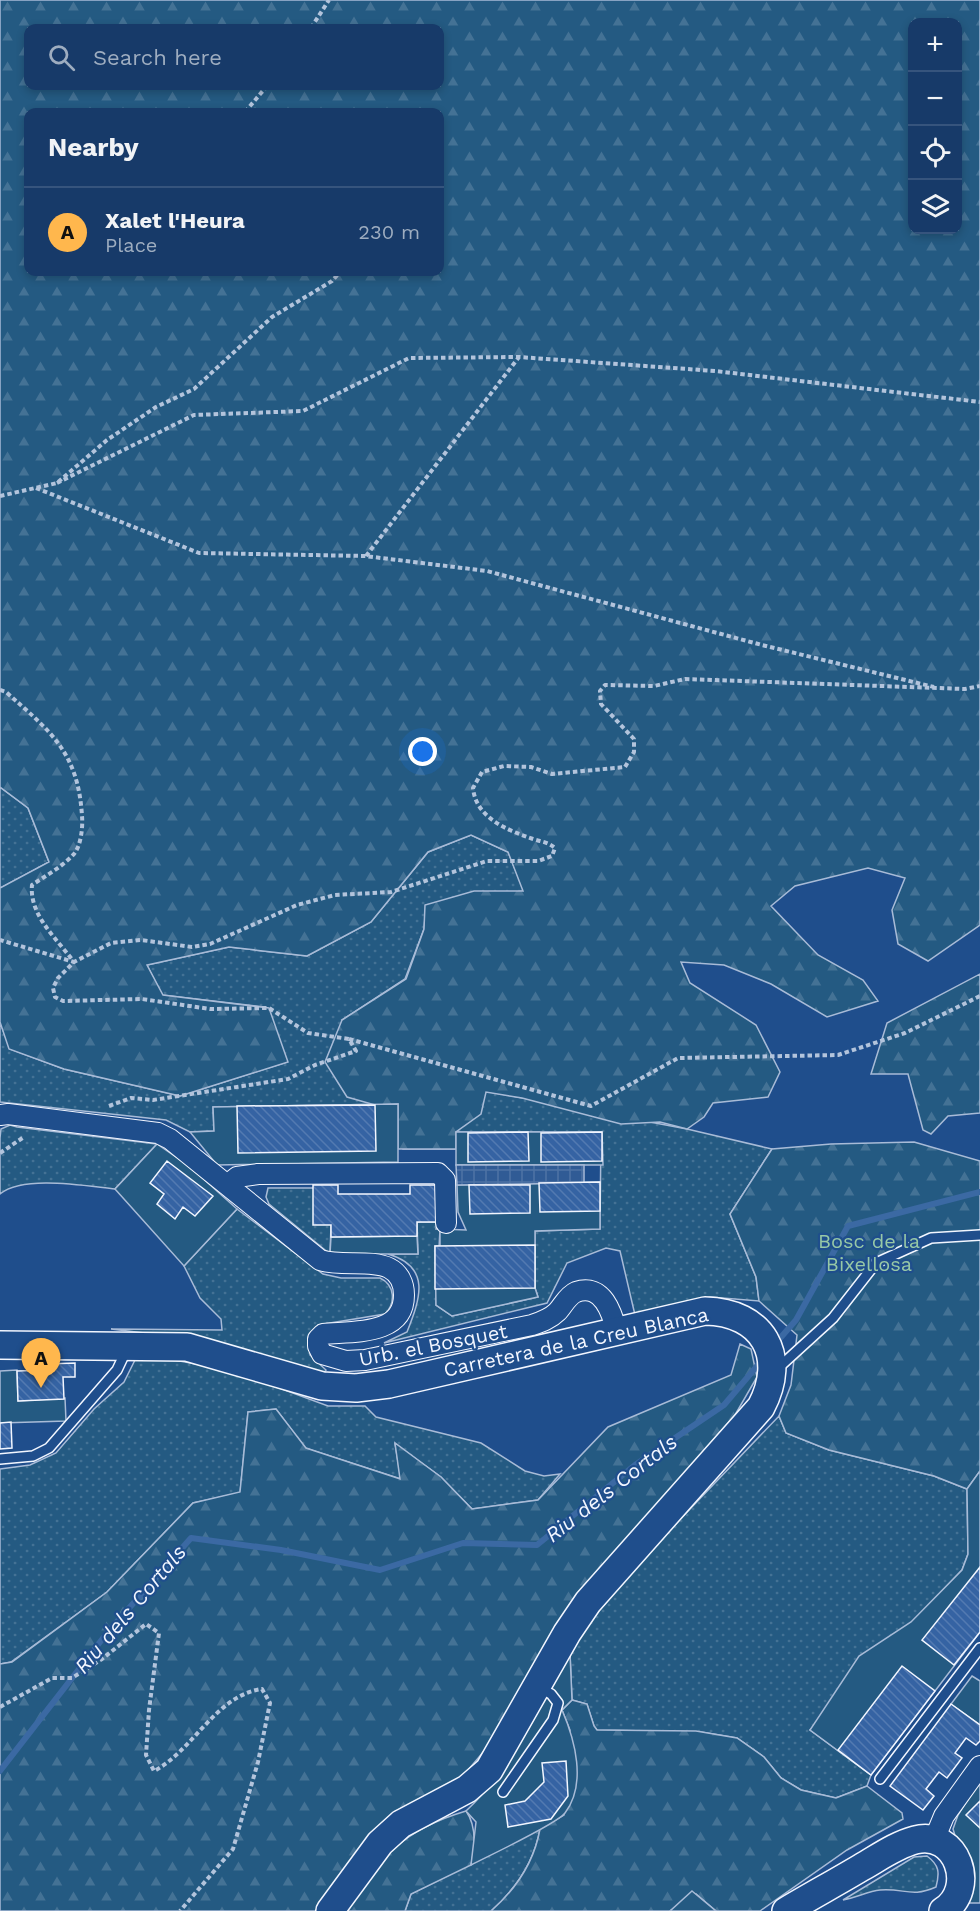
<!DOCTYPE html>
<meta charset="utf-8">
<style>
:root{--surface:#173a69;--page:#20416f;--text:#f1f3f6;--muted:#9eadc0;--line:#36547d;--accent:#ffb74d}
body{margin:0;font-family:"Work Sans",sans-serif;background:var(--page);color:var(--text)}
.controls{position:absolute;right:18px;top:18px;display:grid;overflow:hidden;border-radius:12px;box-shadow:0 3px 9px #0003}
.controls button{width:54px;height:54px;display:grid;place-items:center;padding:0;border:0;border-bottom:2px solid var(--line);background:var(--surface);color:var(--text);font:30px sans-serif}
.you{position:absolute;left:423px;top:752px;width:21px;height:21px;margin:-15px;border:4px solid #fff;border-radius:50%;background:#1a73e8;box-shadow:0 0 0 9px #1a73e833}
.badge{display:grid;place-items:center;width:39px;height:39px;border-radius:50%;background:var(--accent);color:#111;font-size:20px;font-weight:700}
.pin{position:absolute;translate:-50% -50px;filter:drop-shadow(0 2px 3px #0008)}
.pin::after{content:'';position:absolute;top:32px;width:21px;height:18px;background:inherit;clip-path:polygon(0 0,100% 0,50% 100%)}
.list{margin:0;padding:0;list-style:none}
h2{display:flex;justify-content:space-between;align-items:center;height:78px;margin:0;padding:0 24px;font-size:26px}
h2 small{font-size:20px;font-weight:400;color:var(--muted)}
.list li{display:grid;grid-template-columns:39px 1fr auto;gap:18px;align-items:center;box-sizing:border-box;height:90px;padding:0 24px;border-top:2px solid var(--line)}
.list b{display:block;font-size:22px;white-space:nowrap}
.list p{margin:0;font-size:20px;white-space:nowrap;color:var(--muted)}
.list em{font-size:20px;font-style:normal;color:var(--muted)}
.icon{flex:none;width:33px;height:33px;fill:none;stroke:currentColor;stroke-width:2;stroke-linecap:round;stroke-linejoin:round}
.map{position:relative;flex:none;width:980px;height:1911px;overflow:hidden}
.search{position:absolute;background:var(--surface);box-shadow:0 3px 9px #0003;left:24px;top:24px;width:420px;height:66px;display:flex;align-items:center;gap:15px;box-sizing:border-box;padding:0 21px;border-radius:12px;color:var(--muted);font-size:22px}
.panel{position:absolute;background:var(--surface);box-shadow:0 3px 9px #0003;left:24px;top:108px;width:420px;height:168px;border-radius:12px}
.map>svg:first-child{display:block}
.grass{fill:url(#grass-dots);stroke:#a8bbd7;stroke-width:1.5}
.forest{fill:url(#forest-firs);stroke:#a8bbd7;stroke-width:1.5;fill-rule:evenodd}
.green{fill:#245a82;stroke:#a8bbd7;stroke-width:1.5}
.plaza{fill:url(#plaza-grid);stroke:#a8bbd7;stroke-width:1.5}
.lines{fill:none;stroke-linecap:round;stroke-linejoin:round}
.stream{stroke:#3b69a3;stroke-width:6}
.building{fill:url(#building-back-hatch);stroke:#f2f6ff;stroke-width:1.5}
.lane-casing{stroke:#f2f6ff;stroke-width:12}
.street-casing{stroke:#f2f6ff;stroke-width:22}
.secondary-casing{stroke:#f2f6ff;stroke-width:30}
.path{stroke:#b3c4dc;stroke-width:4;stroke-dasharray:4.5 3;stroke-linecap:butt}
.lane{stroke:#1f4e8c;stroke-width:9}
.street{stroke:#1f4e8c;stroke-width:20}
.secondary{stroke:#1f4e8c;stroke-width:27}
.labels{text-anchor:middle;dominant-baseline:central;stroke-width:4.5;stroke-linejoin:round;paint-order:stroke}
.park-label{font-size:20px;fill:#97c8a6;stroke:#1f4e8c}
.street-label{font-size:20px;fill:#f2f6ff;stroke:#1f4e8c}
.water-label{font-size:21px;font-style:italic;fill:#f2f6ff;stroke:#1f4e8c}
</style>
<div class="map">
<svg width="980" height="1911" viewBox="0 0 980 1911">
<defs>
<pattern id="grass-dots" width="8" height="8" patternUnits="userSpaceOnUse" patternTransform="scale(1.5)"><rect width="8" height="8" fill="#245a82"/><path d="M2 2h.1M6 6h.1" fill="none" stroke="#447295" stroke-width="1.8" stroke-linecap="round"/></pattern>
<pattern id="forest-firs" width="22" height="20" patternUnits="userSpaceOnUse" patternTransform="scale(1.5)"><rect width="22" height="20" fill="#245a82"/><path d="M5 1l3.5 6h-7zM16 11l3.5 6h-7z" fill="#447295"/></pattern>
<pattern id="plaza-grid" width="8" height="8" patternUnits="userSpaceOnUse" patternTransform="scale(1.5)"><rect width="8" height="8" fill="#305b95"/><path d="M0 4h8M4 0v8" fill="none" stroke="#4e73a5"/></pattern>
<pattern id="building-back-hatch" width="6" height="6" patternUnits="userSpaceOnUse" patternTransform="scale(1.5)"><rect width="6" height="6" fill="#3563a3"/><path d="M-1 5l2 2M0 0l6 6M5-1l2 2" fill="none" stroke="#537ab1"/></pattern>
</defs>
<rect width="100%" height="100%" fill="#1f4e8c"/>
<path class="grass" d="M0 787 28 808 49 862 0 888Z
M471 835 508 852 524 891 426 905 424 929 405 979 342 1020 485 1091 687 1129 772 1149 730 1214 756 1277 759 1301 710 1297 635 1315 620 1251 606 1248 567 1263 547 1303 384 1343 407 1332C420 1299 432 1267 388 1254H418L417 1222H437L436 1229H440L436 1305 452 1316 538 1297 535 1288V1231L600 1229 601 1132H457L456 1149H403L397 1104 213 1107 214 1131 190 1132 166 1120 0 1102V1022L10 1049 64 1069 180 1096 287 1062 264 1007 162 995 147 965 229 947 307 956 371 922 428 852Z
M10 1125 17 1127 157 1144 115 1189C85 1186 24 1175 0 1194V1138L1 1129Z
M268 1188H313L331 1225 330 1254 269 1204 266 1197Z
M237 1209 323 1274 341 1278H380C395 1285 396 1303 385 1314L318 1325 310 1340V1355L326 1370 322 1376 169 1336 111 1329 222 1330 221 1319 200 1298 184 1266Z
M137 1356 169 1359 233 1371 328 1406H365L376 1417 481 1443 525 1471 544 1476 560 1474 538 1500 472 1509 441 1477 395 1444 401 1479 305 1448 276 1409 248 1412 240 1493 193 1503 107 1592 11 1662 0 1664V1469L30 1465 56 1453 94 1409 124 1382Z
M779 1416 786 1433 829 1450 934 1476 967 1489 968 1554 962 1570 810 1730 871 1775 867 1786 836 1798 801 1790 781 1778 764 1757 737 1738 701 1732 597 1730 594 1726 587 1704 572 1700 570 1653 588 1624 645 1556Z
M540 1829C534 1863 516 1889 491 1911H405L411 1894Z
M927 1856C939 1865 940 1872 936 1887 911 1898 905 1888 880 1890 868 1891 856 1898 843 1900L914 1857Z"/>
<path class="forest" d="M0 0H980V925L928 961 898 944 892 910 905 878 868 868 795 886 771 906 818 955 863 980 878 1001 827 1017 771 984 724 965 681 962 690 983 756 1025 780 1072 768 1097 713 1103 704 1117 687 1129 660 1122 621 1124 522 1098 486 1092 481 1114 456 1132V1149H398V1104L375 1105 347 1097 325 1062 342 1020 406 979 424 929 425 905 474 891H523L508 852 471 835 428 852 371 922 307 956 229 947 147 965 163 995 269 1008 288 1062 180 1096 64 1069 9 1049 0 1022V888L49 862 28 808 0 787ZM912 22H958V230H912ZM28 28H440V86H28ZM28 112H440V272H28Z
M980 974V1113L948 1116 931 1134 923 1130 908 1074H871L887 1023Z
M914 1142 980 1161V1471L967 1489 934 1476 829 1450 786 1433 779 1416 791 1385 797 1335 759 1301 756 1277 730 1214 772 1149 831 1144Z
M740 1344 751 1349 757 1377 735 1415 578 1596 495 1738 458 1782 315 1911H0V1664L12 1662 107 1592 193 1503 240 1492 248 1412 276 1409 306 1448 400 1479 395 1443 441 1477 472 1509 538 1500 608 1427 731 1375Z
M572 1700 587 1704 594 1726 597 1730 696 1731 737 1738 764 1757 781 1778 801 1790 836 1798 867 1786 902 1813 903 1819 847 1850 760 1911H716L696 1894 670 1911H491C516 1889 534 1863 540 1829L564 1815 570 1730 562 1710Z
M466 1811C477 1826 475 1847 471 1865L411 1894 405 1911H344C380 1857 402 1830 466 1811Z"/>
<path class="green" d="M398 1104V1162L217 1165 190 1132 214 1131 213 1107Z
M456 1132H602L603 1165H456Z
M157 1144 189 1166 237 1209 184 1266 115 1189Z
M600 1182V1229L535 1231V1288L538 1297 452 1316 436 1305 435 1246H440V1229L466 1230 458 1212 457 1185Z
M417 1236 418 1254H330L331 1237Z
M17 1370 18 1401 65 1398 66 1421 0 1423V1371Z
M980 1471V1632L871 1775 810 1730 859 1656 911 1622 962 1570 968 1554 967 1489Z
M570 1653 572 1700 562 1710C575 1740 587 1784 565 1813 557 1824 488 1856 471 1865L476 1822 466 1811C513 1767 539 1708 570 1653Z
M972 1676 980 1681V1725L951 1704Z
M980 1780V1903H969L971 1889 953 1829 958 1815Z
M692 1891 716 1911H670Z"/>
<path class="plaza" d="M456 1165H584V1183L457 1185Z"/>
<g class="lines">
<path class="stream" d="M775 1344 796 1320 848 1226 980 1192
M0 1771 107 1633 191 1538 281 1550 380 1570 463 1543 537 1545 635 1465 724 1405 763 1359"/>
</g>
<path class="building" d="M375 1105 376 1151 238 1153 237 1106Z
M528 1132 529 1161 468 1162V1133Z
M602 1132V1161L541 1162V1133Z
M167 1161 213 1196 195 1216 183 1207 175 1219 157 1204 164 1194 150 1183Z
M600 1182V1211L540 1212 539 1183Z
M313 1185H338V1194H410V1185H437V1222H417V1236L331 1237V1225H313Z
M469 1185H530V1213L470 1214Z
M535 1245V1288L435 1289V1246Z
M75 1363V1377H63L64 1399 18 1401 17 1371 48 1370 47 1364Z
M11 1422 12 1448 0 1449V1423Z
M980 1567V1632L954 1665 922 1640Z
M902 1666 935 1691 871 1775 838 1750Z
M951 1704 980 1725V1741L976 1745 966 1738 955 1753 962 1758 947 1778 939 1772 926 1789 934 1796 923 1810 890 1786Z
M566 1761 568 1796 551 1819 508 1827 505 1805 525 1801 544 1782 542 1763Z
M980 1801V1828L966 1815Z"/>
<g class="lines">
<defs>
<path id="lane" d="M776 1370 833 1318 876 1263 931 1238 980 1235
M0 1459 33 1456 49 1448 117 1370 126 1351
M880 1779 980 1648
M503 1792 553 1720 558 1703 551 1694 540 1688"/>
<path id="street" d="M0 1115 8 1114 158 1133 170 1139 320 1260C341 1267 371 1259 389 1268 399 1273 404 1283 404 1295 404 1336 353 1331 323 1334L318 1339V1346L322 1354 346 1361 365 1360 532 1325C541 1322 550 1319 557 1312 563 1306 567 1296 576 1292 603 1283 612 1313 617 1332
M227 1185 237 1177 258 1174 438 1173 445 1180 446 1223
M934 1840 944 1816 980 1766"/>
<path id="secondary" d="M0 1345 187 1347 322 1386 356 1388 389 1384 705 1311C763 1312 788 1356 761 1407L588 1602 567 1633 489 1770 467 1789 401 1824 380 1843 330 1911
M786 1911C811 1896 837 1882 862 1867 878 1858 896 1845 915 1840 957 1829 978 1889 943 1911"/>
</defs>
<use href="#lane" class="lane-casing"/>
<use href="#street" class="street-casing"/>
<use href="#secondary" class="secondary-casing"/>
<path class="path" d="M311 28 329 0
M245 112 267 86
M57 483 194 415 303 411 409 358 519 357 715 371 980 402
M36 488 199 553 365 556 487 571 762 645 934 687
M0 496 57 483 107 440 156 407 194 389 272 317 332 281 340 272
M366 556 519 357
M0 690 6 692C51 732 78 752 82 816 83 827 81 847 73 855 62 867 45 876 32 885 29 915 57 939 74 962L0 940
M349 1039 591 1106 678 1058 838 1055 905 1033 980 996
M109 1106 131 1098 153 1100 288 1079 315 1065 356 1051 349 1039 308 1033 269 1008 210 1009 142 999 63 1001 55 997 53 988 58 978 74 962 111 943 141 940 192 947 210 944 297 905 335 895 391 892 487 861H538L552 856 555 848C548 842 542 842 533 839 507 830 476 818 473 788L482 772 504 766 531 767 552 774 625 767 634 752V739L601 704 600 691 605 685 654 686 685 679 965 689 980 686
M0 1153 24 1137
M0 1707 52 1678H72L102 1659 146 1624 159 1633 149 1710 146 1755 154 1771C194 1750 216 1695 262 1689L270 1703 258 1762 233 1849 180 1911"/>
<use href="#lane" class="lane"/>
<use href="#street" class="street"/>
<use href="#secondary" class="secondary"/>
</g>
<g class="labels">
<g class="park-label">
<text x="869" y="1241">Bosc de la<tspan x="869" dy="23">Bixellosa</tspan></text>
</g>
<g class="street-label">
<text transform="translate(576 1342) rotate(-12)">Carretera de la Creu Blanca</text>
<text transform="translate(433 1345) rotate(-11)">Urb. el Bosquet</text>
</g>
<g class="water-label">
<text transform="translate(611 1488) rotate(-38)">Riu dels Cortals</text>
<text transform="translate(130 1609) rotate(-50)">Riu dels Cortals</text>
</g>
</g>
</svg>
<div class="controls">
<button>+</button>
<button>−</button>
<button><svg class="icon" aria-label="locate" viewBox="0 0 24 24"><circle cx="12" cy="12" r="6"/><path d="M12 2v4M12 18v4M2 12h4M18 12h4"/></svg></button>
<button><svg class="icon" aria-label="layers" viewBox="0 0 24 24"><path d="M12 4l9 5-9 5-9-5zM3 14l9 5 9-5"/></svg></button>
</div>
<div class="you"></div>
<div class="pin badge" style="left:41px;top:1388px">A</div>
<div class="search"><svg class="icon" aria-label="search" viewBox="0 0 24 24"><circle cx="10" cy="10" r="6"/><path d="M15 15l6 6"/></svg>Search here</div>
<section class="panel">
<h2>Nearby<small></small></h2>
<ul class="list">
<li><span class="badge">A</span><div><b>Xalet l'Heura</b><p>Place</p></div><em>230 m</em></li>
</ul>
</section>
</div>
